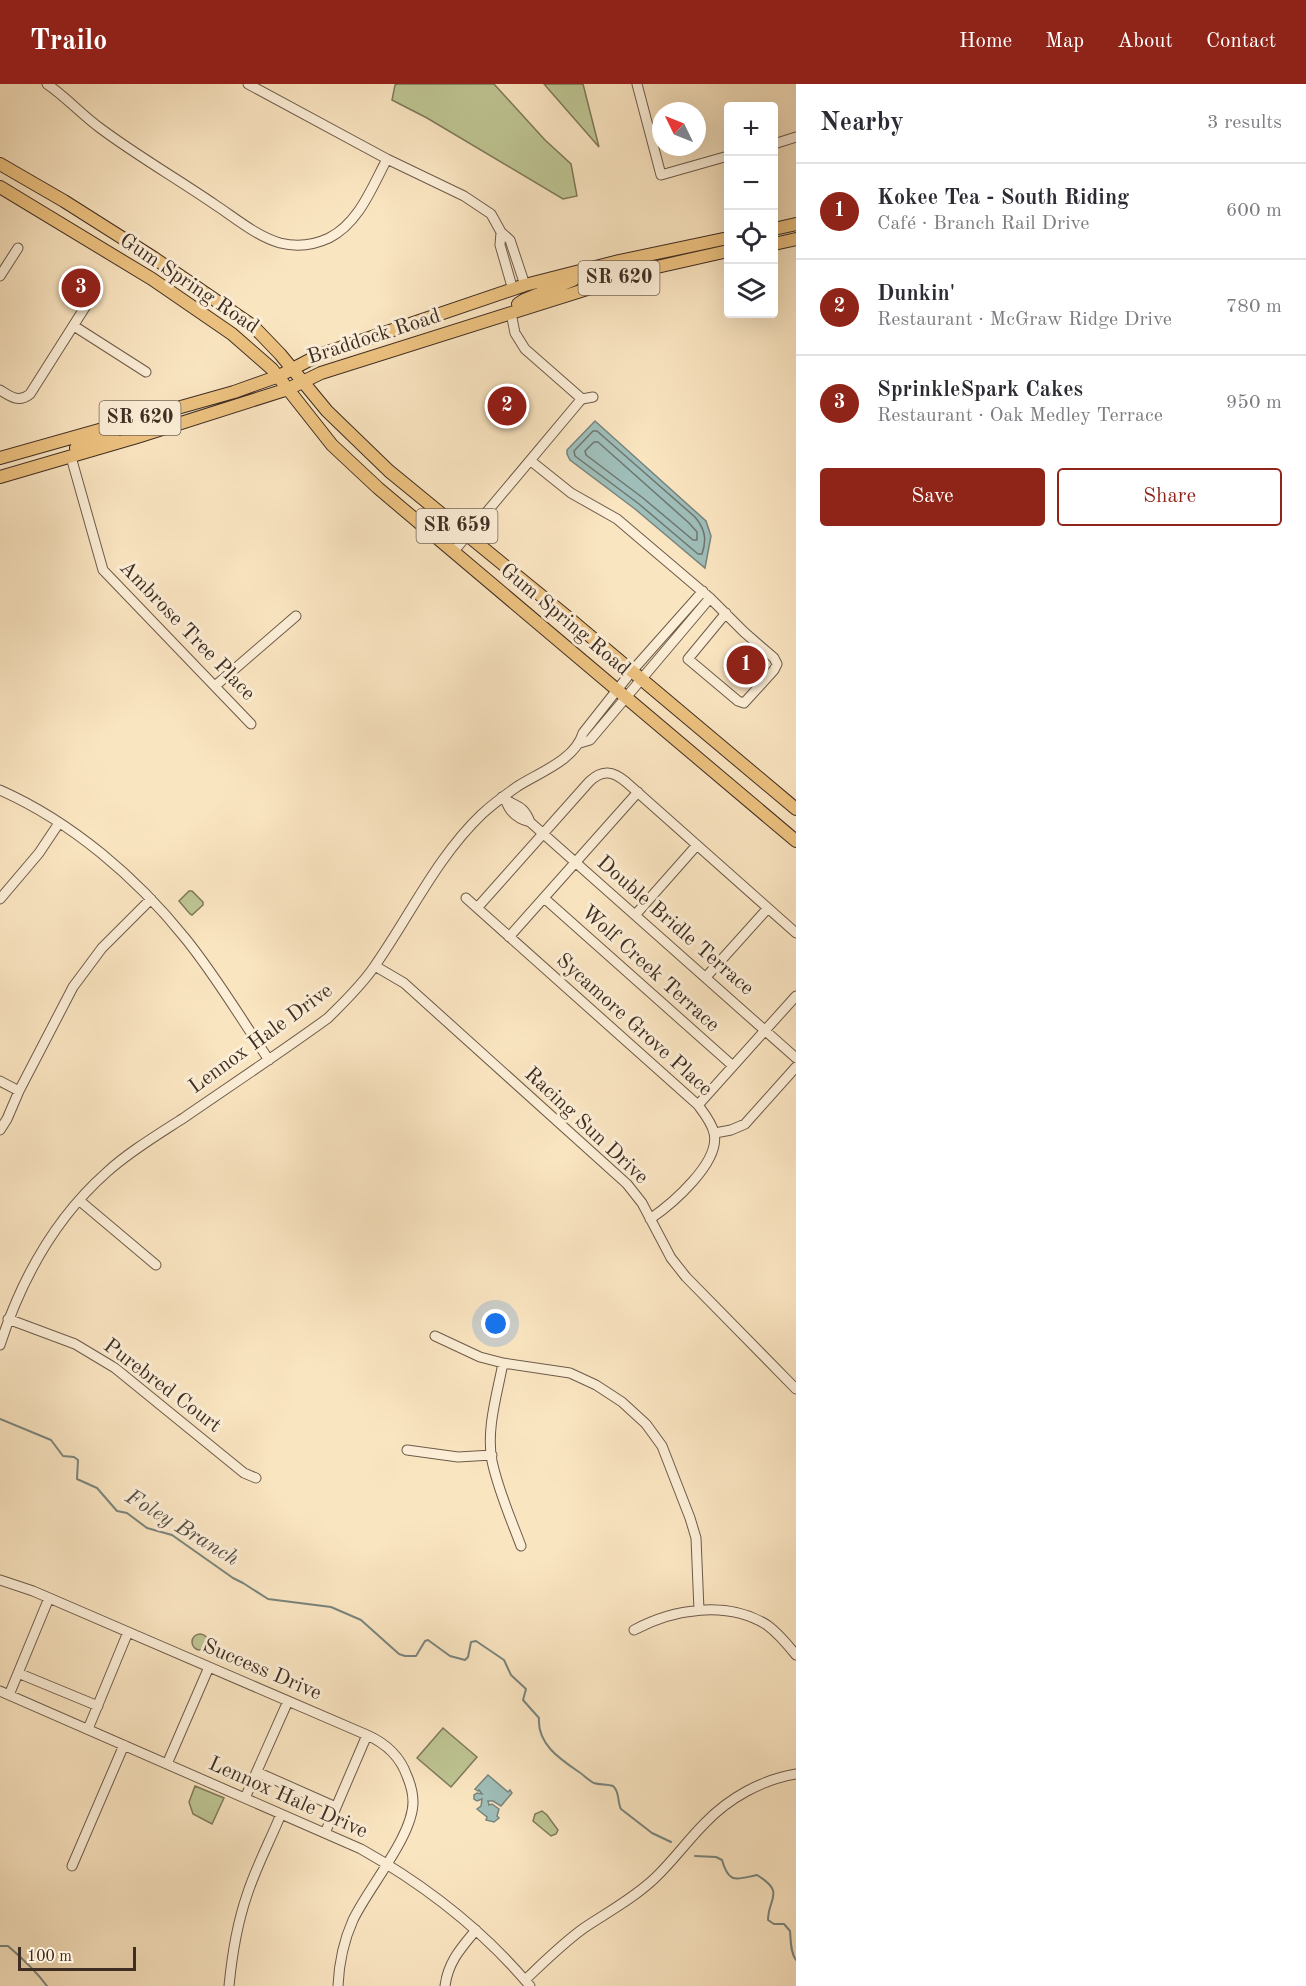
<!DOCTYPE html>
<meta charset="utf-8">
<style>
:root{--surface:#fff;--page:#f2f2f3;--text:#2b2b33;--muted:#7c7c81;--line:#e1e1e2;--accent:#8f2418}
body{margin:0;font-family:"Old Standard TT",serif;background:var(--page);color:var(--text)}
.controls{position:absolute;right:18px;top:18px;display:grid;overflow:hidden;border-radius:6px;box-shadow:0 6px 24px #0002}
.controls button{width:54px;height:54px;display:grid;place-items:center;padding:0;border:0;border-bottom:2px solid var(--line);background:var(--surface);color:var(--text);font:30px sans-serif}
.compass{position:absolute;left:652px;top:18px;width:54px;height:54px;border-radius:50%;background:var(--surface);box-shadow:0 6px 24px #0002;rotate:313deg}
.scale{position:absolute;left:18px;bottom:15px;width:118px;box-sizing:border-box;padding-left:6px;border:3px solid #3e2d23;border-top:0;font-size:16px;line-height:21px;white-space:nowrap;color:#3e2d23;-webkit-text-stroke:4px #fceed7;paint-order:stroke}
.you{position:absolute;left:496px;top:1240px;width:21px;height:21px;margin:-15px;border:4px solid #fff;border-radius:50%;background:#1a73e8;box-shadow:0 0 0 9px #1a73e833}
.badge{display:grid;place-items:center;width:39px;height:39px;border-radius:50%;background:var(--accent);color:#fff;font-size:20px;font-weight:700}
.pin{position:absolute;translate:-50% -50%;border:3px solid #fff;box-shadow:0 2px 6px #0006}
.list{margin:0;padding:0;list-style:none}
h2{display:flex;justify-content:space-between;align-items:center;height:78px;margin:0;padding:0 24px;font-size:26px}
h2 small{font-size:20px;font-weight:400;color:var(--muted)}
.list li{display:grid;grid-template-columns:39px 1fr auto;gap:18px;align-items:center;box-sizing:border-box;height:96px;padding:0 24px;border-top:2px solid var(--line)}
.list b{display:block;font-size:22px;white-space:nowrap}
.list p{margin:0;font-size:20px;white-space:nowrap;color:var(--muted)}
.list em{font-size:20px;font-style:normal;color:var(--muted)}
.actions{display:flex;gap:12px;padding:18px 24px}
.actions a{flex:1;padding:14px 0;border:2px solid var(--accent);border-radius:6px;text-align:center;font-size:21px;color:var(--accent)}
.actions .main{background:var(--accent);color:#fff}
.icon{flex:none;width:33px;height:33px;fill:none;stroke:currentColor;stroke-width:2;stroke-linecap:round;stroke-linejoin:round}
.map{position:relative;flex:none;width:796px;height:1902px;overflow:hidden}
header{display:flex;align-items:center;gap:36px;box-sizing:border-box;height:84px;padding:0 30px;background:var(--accent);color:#fff}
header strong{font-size:28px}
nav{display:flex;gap:33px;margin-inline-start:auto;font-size:21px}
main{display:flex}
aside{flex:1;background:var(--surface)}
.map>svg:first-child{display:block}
.green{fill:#bec593;stroke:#7e795b;stroke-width:1.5}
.water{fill:#9fbeb9;stroke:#78847d;stroke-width:1.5}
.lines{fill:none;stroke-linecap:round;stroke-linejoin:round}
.shore{stroke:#6e766e;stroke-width:1.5}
.stream{stroke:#78847d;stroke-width:2}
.minor-casing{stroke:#6d5b4a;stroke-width:11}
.major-casing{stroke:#3e2d23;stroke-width:14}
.minor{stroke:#fceed7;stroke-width:9}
.major{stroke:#edc280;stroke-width:12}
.labels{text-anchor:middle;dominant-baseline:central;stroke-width:6;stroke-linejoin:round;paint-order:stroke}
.shield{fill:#fceed7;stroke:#776759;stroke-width:1.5}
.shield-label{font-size:20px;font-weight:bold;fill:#3e2d23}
.street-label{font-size:21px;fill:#3e2d23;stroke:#fceed7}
.water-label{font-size:22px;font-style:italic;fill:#565148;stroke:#fceed7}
</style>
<header>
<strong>Trailo</strong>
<nav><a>Home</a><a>Map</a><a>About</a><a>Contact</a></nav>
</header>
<main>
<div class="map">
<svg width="796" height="1902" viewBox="0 0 796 1902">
<rect width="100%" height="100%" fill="#fae5c1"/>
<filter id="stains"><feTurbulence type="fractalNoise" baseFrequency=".00333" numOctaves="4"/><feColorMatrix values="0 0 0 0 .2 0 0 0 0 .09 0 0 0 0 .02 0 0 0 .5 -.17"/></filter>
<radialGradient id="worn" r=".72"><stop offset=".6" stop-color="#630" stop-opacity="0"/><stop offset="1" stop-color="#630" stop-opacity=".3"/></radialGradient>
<path class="green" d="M397 0H494L545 56 571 80 577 112 563 115 427 34 392 16 395 1Z
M544 0H583L599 63Z
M189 807H192L203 818V821L192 831 190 830 179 817Z
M192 1558a8 8 0 1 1 16 0a8 8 0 1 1-16 0Z
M443 1644 477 1673 451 1703 417 1674Z
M195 1702 224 1714 212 1740 193 1730 189 1718Z
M542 1727 547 1731 558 1746 556 1750 551 1752 533 1737 535 1730Z"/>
<path class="water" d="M595 337 706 437 711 452 705 484 635 425 570 376 567 370V366Z
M488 1691 508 1708 510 1706 512 1709 501 1722 493 1717H488L489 1721 492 1720 499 1725 497 1732 499 1734 494 1738 486 1736 487 1733 477 1725 481 1722 482 1715 477 1717 474 1715V1711L477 1709 482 1710 479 1706 478 1707 475 1705Z"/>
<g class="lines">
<path class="shore" d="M593 347H597L695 433C705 445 707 455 702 470H698L639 420 575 372 574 367Z
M594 358H598L689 439 697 448V456H693L643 414 586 371 585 367Z"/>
<path class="stream" d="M0 1335 51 1356 63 1372 74 1373 78 1376 77 1395 97 1404 117 1427 127 1429 147 1444 172 1451 233 1494 243 1499 268 1515 331 1523 361 1536 399 1570 405 1572H416L425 1557 428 1556 450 1572 465 1576 468 1573 471 1558 476 1557 504 1576 511 1591 526 1605 523 1616 539 1634C537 1660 560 1675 579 1688 584 1691 589 1697 594 1699 600 1701 607 1700 613 1702 620 1708 617 1717 621 1725L652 1749 671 1758
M695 1772 716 1773 722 1776C729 1801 737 1795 757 1791 786 1809 768 1814 768 1836L774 1840H784L790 1847C791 1856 790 1868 796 1876
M0 1862H8C22 1874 36 1887 47 1902"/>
<defs>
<path id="minor" d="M47 0C66 13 81 30 100 44 136 71 176 94 214 120 234 133 256 152 280 159 296 163 314 161 329 154 359 139 372 103 387 75
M248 0 387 75 464 112 491 130 501 148 510 156 525 201
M637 0 661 91 728 72
M774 60 796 53
M501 148 500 161 513 206
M0 192 18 164
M511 229 515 249 525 265 582 315
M74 242 146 288
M0 306C11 313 19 319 30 310L94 209
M71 373 103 486 251 640
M531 377 571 409 617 435 710 514 744 548 774 574 777 580 774 586 744 619 738 617 688 575 726 529
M454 467 579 318 582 315 593 313
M215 602 296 532
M580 659 590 656 710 514
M0 706C72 738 137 794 185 854 216 892 241 935 269 976
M502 713C514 723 523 719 530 738L796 974
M506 717C510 729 518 735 530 738
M466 814 698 1021C704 1029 712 1039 714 1049 721 1078 672 1120 650 1135
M544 814 733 982
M0 815 39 769 59 739
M477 824 589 698C602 685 613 687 626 698L796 849
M636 830 697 761
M509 853 638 708
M375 882 404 899 627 1100 642 1119 671 1174 686 1193 796 1305
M706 893 768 824
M0 997 19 1007
M698 1021 796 912
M0 1046 7 1035 19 1007 73 903 102 864 151 815
M715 1049 731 1046 745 1040 796 983
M80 1117 156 1181
M8 1235 75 1260 115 1284 244 1389 256 1394
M435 1252 480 1273 503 1279 570 1289 596 1301 622 1318 646 1340 662 1362 690 1434 696 1454 699 1526
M0 1261C21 1196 55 1134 107 1088 130 1067 159 1050 185 1033 233 1000 281 968 328 934 344 918 361 902 374 883 410 832 436 774 482 730 493 720 505 711 518 702 540 688 575 676 583 649L632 587 703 507
M503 1279C497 1311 486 1345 492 1377 498 1406 511 1435 521 1462
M407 1366 458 1373 492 1371
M0 1496 33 1507 367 1651C385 1659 400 1672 407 1692 410 1699 413 1710 413 1718 413 1752 368 1804 353 1836 344 1856 339 1879 338 1902
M634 1546C673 1525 727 1516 767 1541 778 1549 788 1561 796 1571
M18 1589 98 1622
M0 1607 361 1765C425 1801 483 1846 530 1902
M9 1611 49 1514
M88 1645 128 1548
M167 1680 209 1583
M257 1688 336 1723
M245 1714 288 1617
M325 1749 367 1651
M72 1782 124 1661
M525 1896C544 1878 563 1859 584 1844 608 1828 634 1814 655 1794 673 1777 687 1757 705 1739 729 1714 761 1696 796 1690
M229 1902C232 1871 237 1840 247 1811 256 1783 270 1757 281 1730
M445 1902C448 1878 461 1864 476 1846"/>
<path id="major" d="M0 80 64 117 154 174 253 242 280 270 327 327 389 387 571 536 796 725
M0 103 152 195 232 250 272 285 332 361 378 404 796 757
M774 145 796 140
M774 160 796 155
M518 220 524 216 573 196
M76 364 113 351
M0 374 234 308 279 292 319 271 337 265 525 201 619 177 728 154
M0 393 137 353 288 305 321 289 657 183 728 167"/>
</defs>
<use href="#minor" class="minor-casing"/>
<use href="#major" class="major-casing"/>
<use href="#minor" class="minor"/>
<use href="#major" class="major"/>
</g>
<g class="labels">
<g class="shield">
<rect x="578.5" y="177" width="81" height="34" rx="4.5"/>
<rect x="99.5" y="317" width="81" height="34" rx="4.5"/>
<rect x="416.5" y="425" width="81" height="34" rx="4.5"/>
</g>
<g class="shield-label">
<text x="619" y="194">SR 620</text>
<text x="140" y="334">SR 620</text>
<text x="457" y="442">SR 659</text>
</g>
<g class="street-label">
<text transform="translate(189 200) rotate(34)">Gum Spring Road</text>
<text transform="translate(374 253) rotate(-18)">Braddock Road</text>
<text transform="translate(565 536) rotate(40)">Gum Spring Road</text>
<text transform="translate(187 547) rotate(46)">Ambrose Tree Place</text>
<text transform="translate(675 842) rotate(41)">Double Bridle Terrace</text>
<text transform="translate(650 885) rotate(42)">Wolf Creek Terrace</text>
<text transform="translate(634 941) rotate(42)">Sycamore Grove Place</text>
<text transform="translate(261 955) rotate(-36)">Lennox Hale Drive</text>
<text transform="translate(586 1042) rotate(43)">Racing Sun Drive</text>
<text transform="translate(162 1302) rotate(37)">Purebred Court</text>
<text transform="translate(262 1586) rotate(23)">Success Drive</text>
<text transform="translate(288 1714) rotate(24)">Lennox Hale Drive</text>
</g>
<g class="water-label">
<text transform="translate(182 1444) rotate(31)">Foley Branch</text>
</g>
</g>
<rect width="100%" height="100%" filter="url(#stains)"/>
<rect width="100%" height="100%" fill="url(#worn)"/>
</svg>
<div class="controls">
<button>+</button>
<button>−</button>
<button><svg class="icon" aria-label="locate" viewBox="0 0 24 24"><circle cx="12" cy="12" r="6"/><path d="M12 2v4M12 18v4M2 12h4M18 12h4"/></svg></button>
<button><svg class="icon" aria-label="layers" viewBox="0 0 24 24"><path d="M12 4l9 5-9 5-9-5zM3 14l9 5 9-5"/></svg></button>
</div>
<svg class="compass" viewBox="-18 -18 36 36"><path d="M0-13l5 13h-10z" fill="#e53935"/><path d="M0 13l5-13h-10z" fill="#7c7c81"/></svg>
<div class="scale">100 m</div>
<div class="you"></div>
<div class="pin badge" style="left:746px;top:581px">1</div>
<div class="pin badge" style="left:507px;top:322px">2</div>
<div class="pin badge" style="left:81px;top:204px">3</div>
</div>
<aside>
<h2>Nearby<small>3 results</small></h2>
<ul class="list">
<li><span class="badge">1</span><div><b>Kokee Tea - South Riding</b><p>Café · Branch Rail Drive</p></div><em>600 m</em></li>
<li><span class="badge">2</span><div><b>Dunkin'</b><p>Restaurant · McGraw Ridge Drive</p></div><em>780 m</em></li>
<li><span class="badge">3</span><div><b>SprinkleSpark Cakes</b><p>Restaurant · Oak Medley Terrace</p></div><em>950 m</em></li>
</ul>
<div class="actions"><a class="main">Save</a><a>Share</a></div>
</aside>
</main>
